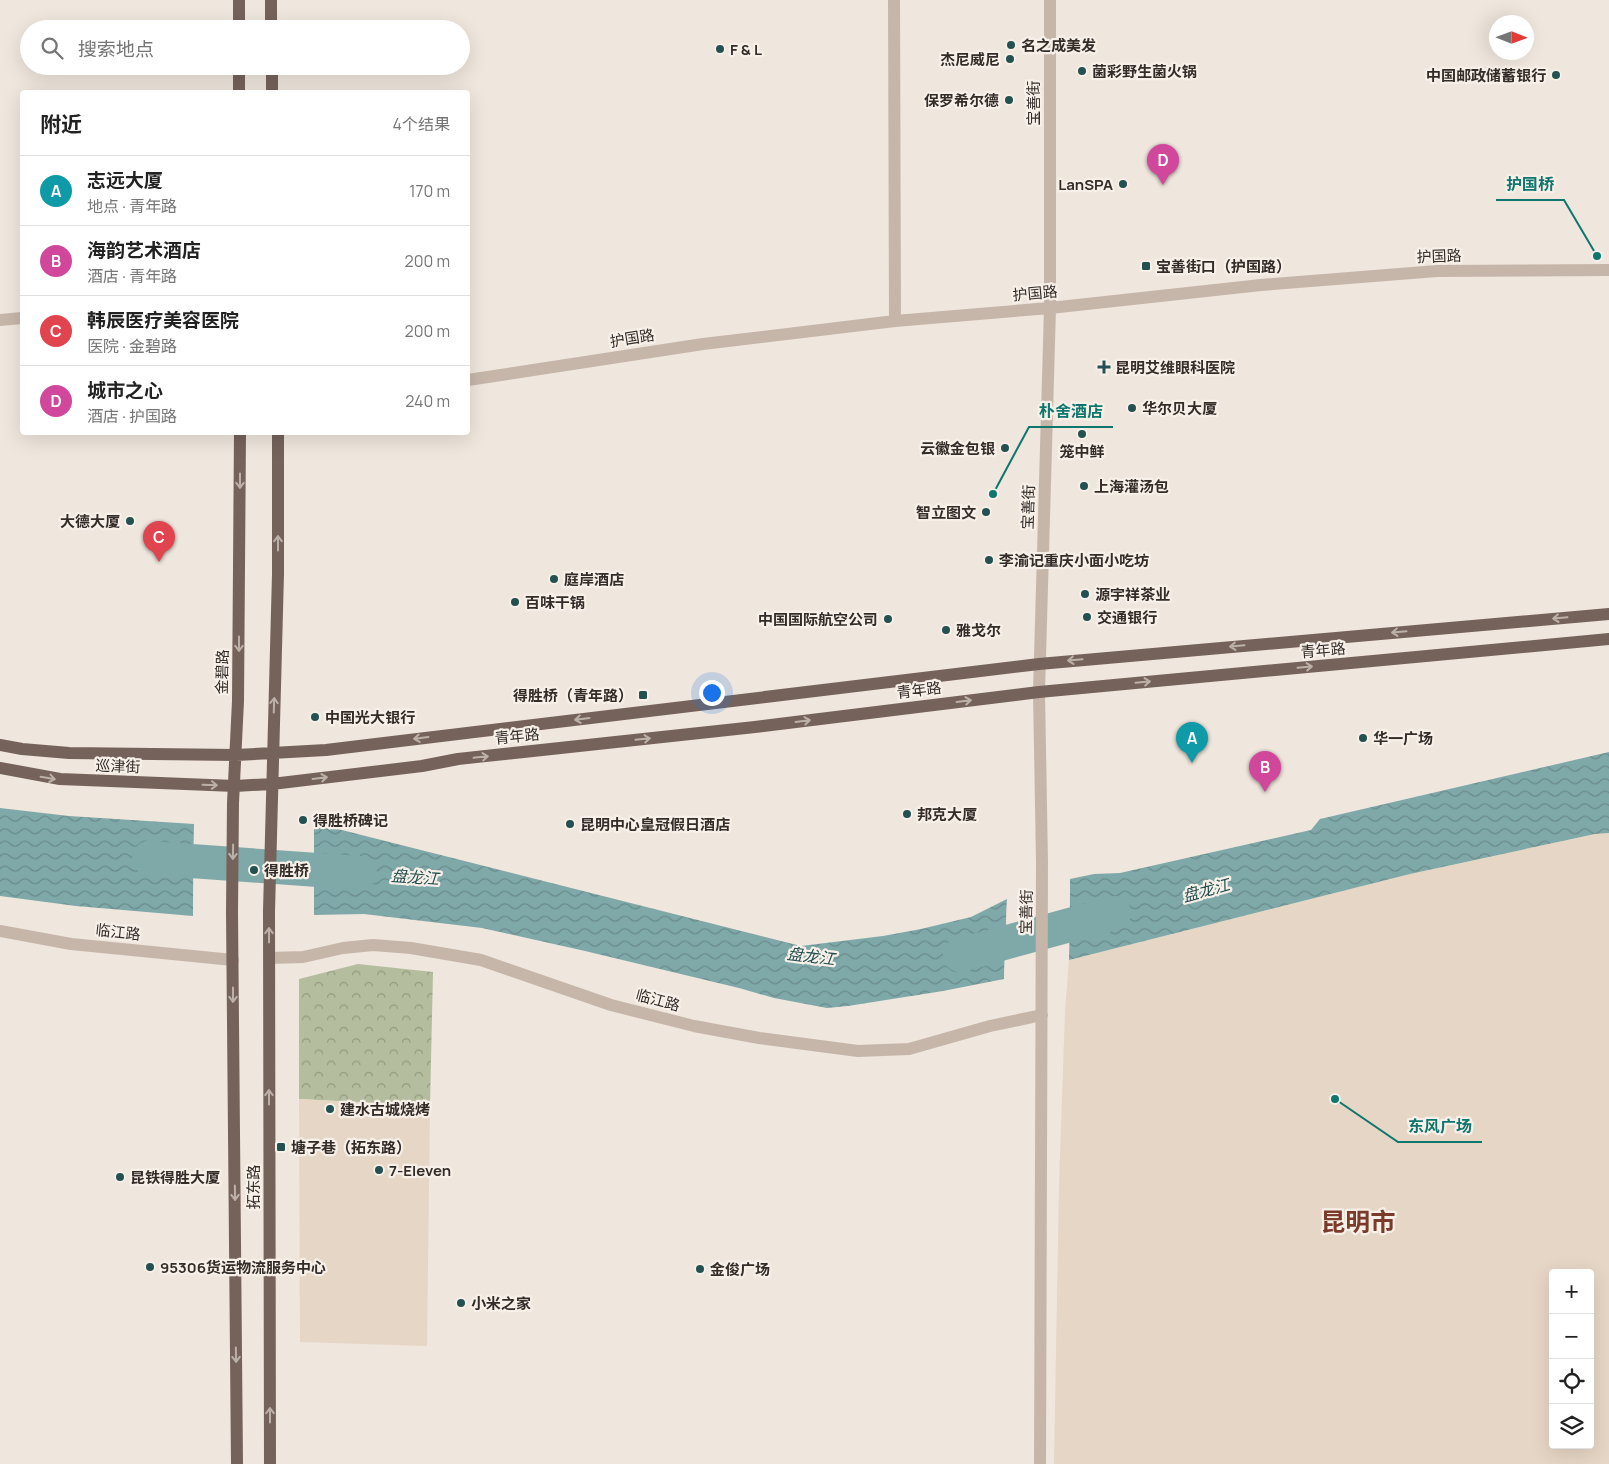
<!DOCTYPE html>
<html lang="zh">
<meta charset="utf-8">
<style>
:root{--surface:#fff;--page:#f2f2f2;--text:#222;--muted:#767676;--line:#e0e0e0;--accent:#db2777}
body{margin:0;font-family:Manrope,"Noto Sans SC",sans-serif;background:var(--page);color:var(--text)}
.controls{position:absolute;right:15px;bottom:15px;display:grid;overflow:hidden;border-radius:5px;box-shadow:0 5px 20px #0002}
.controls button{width:45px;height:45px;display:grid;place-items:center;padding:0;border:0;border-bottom:1px solid var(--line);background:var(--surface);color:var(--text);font:25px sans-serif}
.compass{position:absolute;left:1489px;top:15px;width:45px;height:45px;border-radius:50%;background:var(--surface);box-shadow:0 5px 20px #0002;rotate:91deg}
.you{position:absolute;left:711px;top:692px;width:18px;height:18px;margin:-12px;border:4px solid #fff;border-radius:50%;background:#1a73e8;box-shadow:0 0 0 8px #1a73e833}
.badge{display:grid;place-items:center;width:32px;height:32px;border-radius:50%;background:var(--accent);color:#fff;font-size:16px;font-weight:700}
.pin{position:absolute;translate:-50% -41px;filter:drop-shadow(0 1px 2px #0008)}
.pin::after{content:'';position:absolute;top:26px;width:18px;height:15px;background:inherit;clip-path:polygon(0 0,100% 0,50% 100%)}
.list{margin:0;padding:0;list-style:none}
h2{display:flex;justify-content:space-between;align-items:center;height:65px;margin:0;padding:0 20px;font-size:21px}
h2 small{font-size:16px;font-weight:400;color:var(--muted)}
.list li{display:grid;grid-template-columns:32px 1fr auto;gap:15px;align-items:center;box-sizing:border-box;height:70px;padding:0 20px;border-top:1px solid var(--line)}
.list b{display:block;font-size:19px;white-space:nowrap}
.list p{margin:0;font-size:16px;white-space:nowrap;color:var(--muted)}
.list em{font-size:16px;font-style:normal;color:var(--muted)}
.icon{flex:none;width:28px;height:28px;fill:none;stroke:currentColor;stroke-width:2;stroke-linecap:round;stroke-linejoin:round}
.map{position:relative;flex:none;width:1609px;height:1464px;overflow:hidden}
.search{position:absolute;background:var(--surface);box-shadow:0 5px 20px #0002;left:20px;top:20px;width:450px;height:55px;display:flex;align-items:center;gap:12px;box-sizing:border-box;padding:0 18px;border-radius:28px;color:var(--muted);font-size:19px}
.panel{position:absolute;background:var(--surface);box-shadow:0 5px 20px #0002;left:20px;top:90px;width:450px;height:345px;border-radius:5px}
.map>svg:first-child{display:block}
.park{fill:url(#park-crowns)}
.plaza{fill:#e6d6c5;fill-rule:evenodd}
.water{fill:url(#water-waves)}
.pier{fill:#efe6dd}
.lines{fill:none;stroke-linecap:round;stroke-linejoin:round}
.river{stroke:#7fa9a9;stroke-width:34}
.minor{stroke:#c6b6aa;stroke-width:12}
.major{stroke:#75635b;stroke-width:12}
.oneway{stroke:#bcb1a9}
.poi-dot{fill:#235051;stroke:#f7f0e9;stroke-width:2}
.labels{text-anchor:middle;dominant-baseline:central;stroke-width:4.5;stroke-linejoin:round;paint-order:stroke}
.poi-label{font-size:15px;font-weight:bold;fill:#342c29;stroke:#f7f0e9;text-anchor:start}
.street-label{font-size:15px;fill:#342c29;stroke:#f7f0e9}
.water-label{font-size:16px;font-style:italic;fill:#235051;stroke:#f7f0e9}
.town-label{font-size:25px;font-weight:bold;fill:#7b3b2a;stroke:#f7f0e9}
.leader{fill:none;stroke:#0f766e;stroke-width:2}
.callout-dot{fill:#0f766e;stroke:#f7f0e9;stroke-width:2}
.callout-label{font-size:16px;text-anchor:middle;font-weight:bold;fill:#0f766e;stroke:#f7f0e9;stroke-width:4.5;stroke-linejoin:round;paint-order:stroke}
</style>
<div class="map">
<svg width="1609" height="1464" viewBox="0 0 1609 1464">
<defs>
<pattern id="park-crowns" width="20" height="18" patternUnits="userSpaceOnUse" patternTransform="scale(1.25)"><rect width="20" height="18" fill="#b4bd9e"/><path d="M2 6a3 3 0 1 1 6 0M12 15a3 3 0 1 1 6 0" fill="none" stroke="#939a81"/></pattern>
<pattern id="water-waves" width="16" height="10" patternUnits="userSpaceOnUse" patternTransform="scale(1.25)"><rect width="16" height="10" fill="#7fa9a9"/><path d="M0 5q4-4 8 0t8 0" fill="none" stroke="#698a8a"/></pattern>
</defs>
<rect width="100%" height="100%" fill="#efe6dd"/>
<path class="park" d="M358 964 433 972 430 1106 299 1099V979Z"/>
<path class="plaza" d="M1609 833V1464H1054L1059 1186 1065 1012 1069 960 1410 874 1595 834ZM1553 1273H1590V1445H1553Z
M299 1099 430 1106 427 1346 300 1342Z"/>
<path class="water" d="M1609 752V833L1595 834 1410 874 1069 960 1070 879 1094 874 1120 873 1311 830 1320 819Z
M0 808 69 816 194 824 193 916 76 906 0 896Z
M314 823 801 946 883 936 921 929 971 917 1007 899 1004 979 943 991 848 1006 827 1008 774 998 739 988 585 951 482 928 364 914 314 915Z"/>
<path class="pier" d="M312 823H314V915H311Z
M194 824H196L195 916H193Z
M1070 879 1069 960 1066 961 1067 880Z
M1009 898 1006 978 1004 979 1007 899Z"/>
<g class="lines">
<path class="river" d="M149 858 360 873
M960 955 1114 913"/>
<path class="minor" d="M894 0 895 321
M0 320 22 318
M468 380 703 344 895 321 1050 308 1261 285 1437 271 1609 270
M0 931 71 944 233 960
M270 958 303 957 343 948 373 945 411 948 481 960 611 1005 694 1026 759 1038 858 1051 909 1049 990 1026 1042 1015
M1040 1464 1042 862 1039 692 1050 308V0"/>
<path class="major" d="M239 0V29
M271 0V29
M239 66V92
M272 66V92
M0 745 22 749 69 753 236 755 326 750 1039 664 1609 614
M0 768 60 779 235 786 272 784 422 766 458 759 755 727 1039 692 1609 639
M237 1464 232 912 233 803 238 701 240 432
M270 1464 269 911 278 574V432"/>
</g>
<defs><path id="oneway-shaft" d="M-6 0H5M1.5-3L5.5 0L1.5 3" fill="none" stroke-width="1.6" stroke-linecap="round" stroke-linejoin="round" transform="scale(1.25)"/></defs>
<g class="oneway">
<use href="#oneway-shaft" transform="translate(240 481) rotate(90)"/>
<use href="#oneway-shaft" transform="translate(278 543) rotate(-90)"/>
<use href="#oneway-shaft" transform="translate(1560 618) rotate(175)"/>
<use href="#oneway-shaft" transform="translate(1399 632) rotate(175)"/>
<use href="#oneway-shaft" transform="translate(239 644) rotate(90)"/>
<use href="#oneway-shaft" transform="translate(1237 646) rotate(175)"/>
<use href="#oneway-shaft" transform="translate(1075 660) rotate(175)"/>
<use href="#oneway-shaft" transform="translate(1305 667) rotate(-5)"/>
<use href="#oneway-shaft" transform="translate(1143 682) rotate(-5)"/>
<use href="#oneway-shaft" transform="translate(964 701) rotate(-7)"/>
<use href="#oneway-shaft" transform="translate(274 705) rotate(-88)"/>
<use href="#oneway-shaft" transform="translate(582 719) rotate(173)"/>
<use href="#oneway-shaft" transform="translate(803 721) rotate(-7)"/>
<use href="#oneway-shaft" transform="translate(421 738) rotate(173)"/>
<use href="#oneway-shaft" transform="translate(643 739) rotate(-6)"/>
<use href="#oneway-shaft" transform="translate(481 757) rotate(-6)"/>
<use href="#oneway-shaft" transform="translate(48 778) rotate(9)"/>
<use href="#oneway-shaft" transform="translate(320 778) rotate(-7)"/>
<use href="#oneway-shaft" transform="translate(210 785) rotate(2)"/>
<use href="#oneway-shaft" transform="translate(233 852) rotate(91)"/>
<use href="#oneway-shaft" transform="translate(269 935) rotate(-90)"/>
<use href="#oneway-shaft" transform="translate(233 995) rotate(90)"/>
<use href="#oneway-shaft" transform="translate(269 1097) rotate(-90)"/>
<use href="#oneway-shaft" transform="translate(235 1193) rotate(89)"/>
<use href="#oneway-shaft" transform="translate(236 1355) rotate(89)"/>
<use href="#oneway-shaft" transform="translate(270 1415) rotate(-90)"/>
</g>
<g class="poi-dot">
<circle cx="1011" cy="45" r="5"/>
<circle cx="720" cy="49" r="5"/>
<circle cx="1010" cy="59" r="5"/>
<circle cx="1082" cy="71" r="5"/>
<circle cx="1556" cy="75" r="5"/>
<circle cx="1009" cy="100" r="5"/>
<circle cx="1123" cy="184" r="5"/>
<rect x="1141" y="261" width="10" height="10" rx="2.5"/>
<path d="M1101.5 359.5h5v5h5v5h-5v5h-5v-5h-5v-5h5z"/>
<circle cx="1132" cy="408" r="5"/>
<circle cx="1082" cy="434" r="5"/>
<circle cx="1005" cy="448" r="5"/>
<circle cx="1084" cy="486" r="5"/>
<circle cx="986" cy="512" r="5"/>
<circle cx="130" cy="521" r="5"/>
<circle cx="989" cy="560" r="5"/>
<circle cx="554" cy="579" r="5"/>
<circle cx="1085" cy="594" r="5"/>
<circle cx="515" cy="602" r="5"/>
<circle cx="1087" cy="617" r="5"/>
<circle cx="888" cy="619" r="5"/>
<circle cx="946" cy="630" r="5"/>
<rect x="638" y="690" width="10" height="10" rx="2.5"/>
<circle cx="315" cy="717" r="5"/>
<circle cx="1363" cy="738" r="5"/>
<circle cx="907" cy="814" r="5"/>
<circle cx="303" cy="820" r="5"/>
<circle cx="570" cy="824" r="5"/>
<circle cx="254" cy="870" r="5"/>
<circle cx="330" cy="1109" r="5"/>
<rect x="276" y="1142" width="10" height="10" rx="2.5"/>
<circle cx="379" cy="1170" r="5"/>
<circle cx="120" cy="1177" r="5"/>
<circle cx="150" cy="1267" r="5"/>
<circle cx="700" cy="1269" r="5"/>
<circle cx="461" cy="1303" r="5"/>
</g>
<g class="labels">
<g class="poi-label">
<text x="1021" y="45">名之成美发</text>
<text x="730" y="49">F &amp; L</text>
<text x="1000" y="59" text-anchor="end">杰尼威尼</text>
<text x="1092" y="71">菌彩野生菌火锅</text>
<text x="1546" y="75" text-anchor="end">中国邮政储蓄银行</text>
<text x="999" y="100" text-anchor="end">保罗希尔德</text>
<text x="1113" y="184" text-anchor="end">LanSPA</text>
<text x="1156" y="266">宝善街口（护国路）</text>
<text x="1115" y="367">昆明艾维眼科医院</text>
<text x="1142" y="408">华尔贝大厦</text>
<text x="995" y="448" text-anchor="end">云徽金包银</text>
<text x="1082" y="451" text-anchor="middle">笼中鲜</text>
<text x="1094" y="486">上海灌汤包</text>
<text x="976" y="512" text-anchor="end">智立图文</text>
<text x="120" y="521" text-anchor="end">大德大厦</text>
<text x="999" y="560">李渝记重庆小面小吃坊</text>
<text x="564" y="579">庭岸酒店</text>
<text x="1095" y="594">源宇祥茶业</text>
<text x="525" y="602">百味干锅</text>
<text x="1097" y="617">交通银行</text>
<text x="878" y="619" text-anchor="end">中国国际航空公司</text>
<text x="956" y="630">雅戈尔</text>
<text x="633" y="695" text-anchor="end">得胜桥（青年路）</text>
<text x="325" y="717">中国光大银行</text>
<text x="1373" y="738">华一广场</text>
<text x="917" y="814">邦克大厦</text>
<text x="313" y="820">得胜桥碑记</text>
<text x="580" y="824">昆明中心皇冠假日酒店</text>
<text x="264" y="870">得胜桥</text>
<text x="340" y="1109">建水古城烧烤</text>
<text x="291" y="1147">塘子巷（拓东路）</text>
<text x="389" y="1170">7-Eleven</text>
<text x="130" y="1177">昆铁得胜大厦</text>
<text x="160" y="1267">95306货运物流服务中心</text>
<text x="710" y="1269">金俊广场</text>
<text x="471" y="1303">小米之家</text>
</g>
<g class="street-label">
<text transform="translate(1033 103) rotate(-90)">宝善街</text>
<text transform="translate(1439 256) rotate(-2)">护国路</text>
<text transform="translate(1035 293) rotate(-5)">护国路</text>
<text transform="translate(632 338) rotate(-9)">护国路</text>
<text transform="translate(1028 507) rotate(-88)">宝善街</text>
<text transform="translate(1323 650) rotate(-5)">青年路</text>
<text transform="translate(222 672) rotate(-89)">金碧路</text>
<text transform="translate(919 690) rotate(-7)">青年路</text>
<text transform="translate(517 736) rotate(-6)">青年路</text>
<text transform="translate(118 766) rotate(2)">巡津街</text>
<text transform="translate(1026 912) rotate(-89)">宝善街</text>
<text transform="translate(118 932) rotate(6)">临江路</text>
<text transform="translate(658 1000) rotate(15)">临江路</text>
<text transform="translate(253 1187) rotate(-90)">拓东路</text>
</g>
<g class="water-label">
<text transform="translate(415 877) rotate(4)">盘龙江</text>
<text transform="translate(1206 890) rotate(-15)">盘龙江</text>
<text transform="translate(811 956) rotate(7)">盘龙江</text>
</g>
<g class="town-label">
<text x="1358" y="1221">昆明市</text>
</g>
</g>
<path class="leader" d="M1597 256L1564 200H1496M993 494L1029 427H1113M1335 1099L1398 1142H1482"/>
<g class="callout-dot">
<circle cx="1597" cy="256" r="5"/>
<circle cx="993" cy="494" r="5"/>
<circle cx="1335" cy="1099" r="5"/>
</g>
<g class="callout-label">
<text x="1530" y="190">护国桥</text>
<text x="1071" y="417">朴舍酒店</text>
<text x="1440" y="1132">东风广场</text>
</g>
</svg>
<div class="controls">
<button>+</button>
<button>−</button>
<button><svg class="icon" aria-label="locate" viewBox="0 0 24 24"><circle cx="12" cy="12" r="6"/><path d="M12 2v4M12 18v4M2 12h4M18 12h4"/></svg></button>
<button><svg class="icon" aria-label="layers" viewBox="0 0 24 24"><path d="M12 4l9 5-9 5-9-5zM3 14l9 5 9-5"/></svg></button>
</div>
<svg class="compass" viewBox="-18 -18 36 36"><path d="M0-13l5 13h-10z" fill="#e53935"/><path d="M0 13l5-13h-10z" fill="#767676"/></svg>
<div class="you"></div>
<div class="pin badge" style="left:1192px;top:763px;background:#0f9aa8">A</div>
<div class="pin badge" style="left:1265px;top:792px;background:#d1479c">B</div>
<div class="pin badge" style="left:159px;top:562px;background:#e0444e">C</div>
<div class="pin badge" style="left:1163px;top:185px;background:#d1479c">D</div>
<div class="search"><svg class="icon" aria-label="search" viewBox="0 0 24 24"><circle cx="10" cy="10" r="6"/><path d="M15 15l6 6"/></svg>搜索地点</div>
<section class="panel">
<h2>附近<small>4个结果</small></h2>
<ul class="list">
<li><span class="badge" style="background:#0f9aa8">A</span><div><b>志远大厦</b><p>地点 · 青年路</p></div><em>170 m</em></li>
<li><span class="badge" style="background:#d1479c">B</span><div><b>海韵艺术酒店</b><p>酒店 · 青年路</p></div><em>200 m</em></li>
<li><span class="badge" style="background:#e0444e">C</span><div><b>韩辰医疗美容医院</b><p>医院 · 金碧路</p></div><em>200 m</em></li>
<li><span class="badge" style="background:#d1479c">D</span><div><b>城市之心</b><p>酒店 · 护国路</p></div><em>240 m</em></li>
</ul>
</section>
</div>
